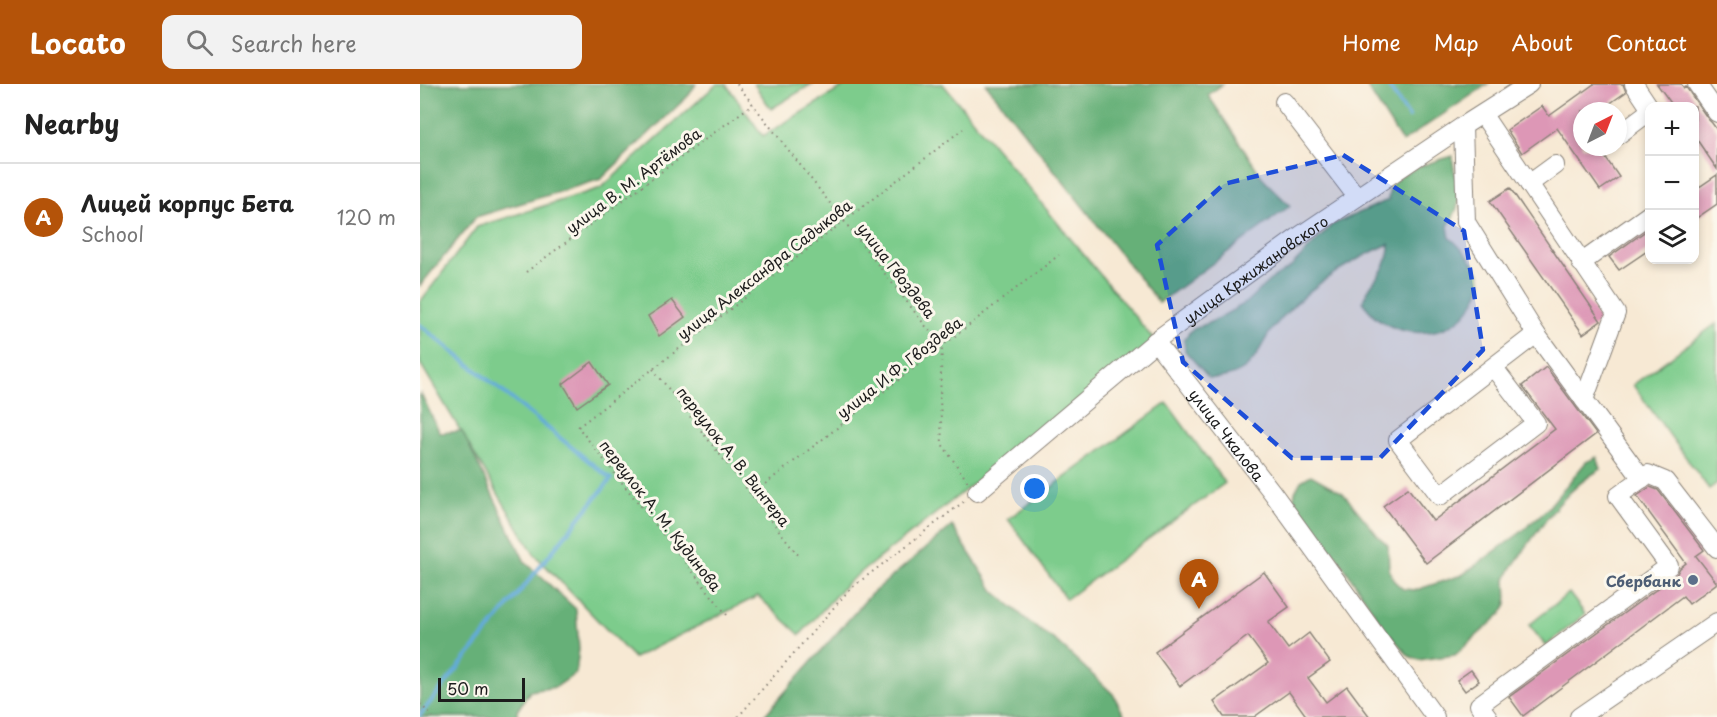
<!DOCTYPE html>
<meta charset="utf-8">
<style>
:root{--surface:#fff;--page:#f2f2f2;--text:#222;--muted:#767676;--line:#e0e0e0;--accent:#b45309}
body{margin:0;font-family:"Playpen Sans",sans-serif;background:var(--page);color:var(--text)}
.controls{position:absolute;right:18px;top:18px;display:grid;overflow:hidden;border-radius:12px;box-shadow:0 3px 9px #0003}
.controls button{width:54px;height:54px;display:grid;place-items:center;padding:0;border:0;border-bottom:2px solid var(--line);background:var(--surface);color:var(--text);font:30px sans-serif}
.compass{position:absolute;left:1153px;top:18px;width:54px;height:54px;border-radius:50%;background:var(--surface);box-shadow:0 3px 9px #0003;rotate:42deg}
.scale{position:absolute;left:18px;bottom:15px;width:87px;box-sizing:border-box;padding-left:6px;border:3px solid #1c1c1c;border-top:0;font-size:16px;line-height:21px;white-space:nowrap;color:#1c1c1c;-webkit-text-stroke:4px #fbf7ec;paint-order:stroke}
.you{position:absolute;left:615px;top:405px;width:21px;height:21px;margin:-15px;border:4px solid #fff;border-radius:50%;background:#1a73e8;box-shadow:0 0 0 9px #1a73e833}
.badge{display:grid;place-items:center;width:39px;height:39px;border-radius:50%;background:var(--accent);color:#fff;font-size:20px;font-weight:700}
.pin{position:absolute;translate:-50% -50px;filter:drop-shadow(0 2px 3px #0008)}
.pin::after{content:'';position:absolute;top:32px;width:21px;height:18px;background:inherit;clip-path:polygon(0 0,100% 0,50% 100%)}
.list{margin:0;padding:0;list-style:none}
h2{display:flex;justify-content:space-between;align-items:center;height:78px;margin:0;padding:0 24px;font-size:26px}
h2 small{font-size:20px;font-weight:400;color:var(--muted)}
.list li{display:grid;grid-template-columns:39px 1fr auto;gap:18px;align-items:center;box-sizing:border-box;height:108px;padding:0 24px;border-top:2px solid var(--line)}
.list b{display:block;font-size:22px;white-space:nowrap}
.list p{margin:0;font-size:20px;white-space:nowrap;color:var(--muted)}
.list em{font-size:20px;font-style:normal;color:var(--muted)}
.icon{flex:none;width:33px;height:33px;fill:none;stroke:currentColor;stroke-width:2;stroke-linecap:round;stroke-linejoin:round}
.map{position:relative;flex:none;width:1297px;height:633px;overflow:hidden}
header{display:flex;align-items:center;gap:36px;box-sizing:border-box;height:84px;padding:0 30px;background:var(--accent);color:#fff}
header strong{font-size:28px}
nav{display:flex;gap:33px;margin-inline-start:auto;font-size:21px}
.search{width:420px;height:54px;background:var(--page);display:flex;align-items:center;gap:15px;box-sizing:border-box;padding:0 21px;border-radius:12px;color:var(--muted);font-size:22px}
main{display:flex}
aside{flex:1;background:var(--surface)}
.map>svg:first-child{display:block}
.green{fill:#7dcc8c;stroke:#4c7454;stroke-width:1.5}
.forest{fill:#66b078;stroke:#41664a;stroke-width:1.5}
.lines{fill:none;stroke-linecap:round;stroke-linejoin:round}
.stream{stroke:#63abda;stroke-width:4}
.building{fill:#dd97b6}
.minor-casing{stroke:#8a8278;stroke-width:20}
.path{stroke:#8a8278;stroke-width:2;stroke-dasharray:1.5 4.5;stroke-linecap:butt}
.minor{stroke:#fff;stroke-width:18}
.marked{fill:#1d4ed8;fill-opacity:0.2;stroke:#1d4ed8;stroke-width:4.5;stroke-dasharray:12 8;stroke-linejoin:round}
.service-dot{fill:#5c6f8a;stroke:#fbf7ec;stroke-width:2}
.labels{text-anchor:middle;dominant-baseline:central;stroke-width:6;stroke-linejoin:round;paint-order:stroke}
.street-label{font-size:15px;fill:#1c1c1c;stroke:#fbf7ec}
.service-label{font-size:15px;font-weight:bold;fill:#4e5e75;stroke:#fbf7ec;text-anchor:end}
</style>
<header>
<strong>Locato</strong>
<div class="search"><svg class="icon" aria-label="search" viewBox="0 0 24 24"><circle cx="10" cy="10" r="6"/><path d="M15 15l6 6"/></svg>Search here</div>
<nav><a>Home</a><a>Map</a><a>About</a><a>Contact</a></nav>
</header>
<main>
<aside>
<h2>Nearby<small></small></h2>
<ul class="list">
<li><span class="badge">A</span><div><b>Лицей корпус Бета</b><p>School</p></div><em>120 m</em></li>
</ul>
</aside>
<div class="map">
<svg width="1297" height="633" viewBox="0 0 1297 633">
<rect width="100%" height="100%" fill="#fbf7ec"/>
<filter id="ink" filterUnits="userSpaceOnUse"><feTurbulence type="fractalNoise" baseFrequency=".0167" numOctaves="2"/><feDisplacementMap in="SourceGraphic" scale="12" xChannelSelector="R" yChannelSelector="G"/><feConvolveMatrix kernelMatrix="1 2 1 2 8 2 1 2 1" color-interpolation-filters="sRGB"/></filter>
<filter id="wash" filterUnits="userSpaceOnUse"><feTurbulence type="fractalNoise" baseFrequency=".008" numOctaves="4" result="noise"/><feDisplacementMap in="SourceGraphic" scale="24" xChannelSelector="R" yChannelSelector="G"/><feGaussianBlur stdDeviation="1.35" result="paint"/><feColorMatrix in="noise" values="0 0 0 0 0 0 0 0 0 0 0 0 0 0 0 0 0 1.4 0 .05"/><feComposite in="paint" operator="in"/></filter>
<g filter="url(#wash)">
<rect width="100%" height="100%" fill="#f7e9d4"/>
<path class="green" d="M297 0H306L343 52 428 0H523L735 257 426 500 380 551 338 512 214 574 114 470 0 279V218L57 143 181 104Z
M334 0H392L351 25Z
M1297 239V399L1289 405 1213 301Z
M747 319 805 399 646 515 588 435Z
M1149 509 1165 530 1126 562 1109 541Z"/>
<path class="forest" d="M0 0H276L269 11 181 95 56 133 0 202Z
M566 0H803L788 11 844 96 870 122 739 219Z
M945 0H1068L982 58Z
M1033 72C1032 84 1037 93 1039 105 1041 117 1035 132 1028 142L1030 154C1039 161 1060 184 1061 194 1063 203 1059 209 1055 216 1033 260 967 258 943 218 950 193 969 191 969 160 925 179 883 207 853 244 843 256 838 275 824 285 814 292 800 295 789 294L765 267 764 256 771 246 793 237 824 220 850 196 870 184 912 141 968 116C969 111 969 106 971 102 981 86 1015 77 1033 72Z
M0 308 20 349 42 347 105 478 156 525 159 565 156 589 136 603 110 607 97 627V633H0Z
M1177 373 1181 385C1142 406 1118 448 1092 483L1086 495 1087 520 1081 530 1035 571 999 576 989 572 965 545 918 474 896 447 876 431 873 419 875 408 881 397 891 391 923 409 959 453 968 461 969 486 974 497 983 505 996 506 1042 491 1100 449 1127 425 1166 378Z
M532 442 574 507 614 542 636 557 675 593 693 610 705 633H343L450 511Z"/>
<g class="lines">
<path class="stream" d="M967 0 989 33
M0 241 191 395 0 631"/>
</g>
<g id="blocks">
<path class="building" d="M1174 0H1203L1206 8 1179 27H1162V63H1178L1199 93 1180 106 1137 44 1102 69 1087 46 1122 22 1129 32Z
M1237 0H1261L1264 4 1266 3 1288 35 1292 39 1297 46V85L1275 53V22H1253Z
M1297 91V120L1275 135V106Z
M1090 104 1181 237 1163 250 1070 117Z
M1230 144V165L1199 186 1189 173Z
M252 216 265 233 239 252 228 232Z
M172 278 188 301 157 323 143 300Z
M1126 283 1176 350 1006 479 963 422 988 404 1013 437 1135 345 1102 302Z
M1230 403 1238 406 1284 466 1276 472 1297 499 1269 520 1263 512 1103 632 1089 613 1256 491 1260 484 1266 479 1217 412Z
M844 488 869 523 848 538 868 565 889 549 910 578 888 594 906 618 927 602 950 633H887L869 608 834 633H804L794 618 848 579 828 552 760 602 735 568Z
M1051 586 1059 597 1045 607 1037 596Z"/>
</g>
</g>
<g filter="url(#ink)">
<use href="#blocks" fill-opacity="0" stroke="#8a8278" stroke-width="1.5"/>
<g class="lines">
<defs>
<g id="minor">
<path d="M1214 0 1230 24"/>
<path d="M1277 0 1297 29"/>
<path d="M864 18 937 113"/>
<path d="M1063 31 1196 229 1164 316"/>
<path d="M1043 42 1046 138 1116 250 1222 395"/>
<path d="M1198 51 1230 27"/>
<path d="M1109 100 1135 81"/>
<path d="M1161 179 1230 130"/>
<path id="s1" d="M735 257 852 408 1015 633"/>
<path d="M1074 284 1116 339 1020 412 978 356 1116 250"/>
<path id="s2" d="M557 408 742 252 881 151 1043 42 1109 0"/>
<path d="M1068 633 1059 621 1249 482 1198 412 1228 390 1245 397 1297 464"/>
<path d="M1159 633 1297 538"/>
</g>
</defs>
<use href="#minor" class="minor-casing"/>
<path class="path" d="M317 0 522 263 520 314 522 360 548 398
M106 188 333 20
M233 285 379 472
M331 411 639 171
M307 531 158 343 543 45
M0 620 13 633
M318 633 430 505 546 416"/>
<use href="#minor" class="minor"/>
</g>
</g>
<path class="marked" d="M923 71 1044 147 1063 266 960 374H872L763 278 737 161 804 100Z"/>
<circle class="service-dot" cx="1273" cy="496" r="6"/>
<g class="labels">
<g class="street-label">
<text transform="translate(213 96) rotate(-37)">улица В. М. Артёмова</text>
<text stroke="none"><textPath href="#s2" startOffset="357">улица Кржижановского</textPath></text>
<text transform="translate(344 185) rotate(-38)">улица Александра Садыкова</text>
<text transform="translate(477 186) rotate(52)">улица Гвоздева</text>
<text transform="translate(479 283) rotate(-38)">улица И.Ф. Гвоздева</text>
<text stroke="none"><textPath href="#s1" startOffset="118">улица Чкалова</textPath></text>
<text transform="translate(314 372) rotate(52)">переулок А. В. Винтера</text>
<text transform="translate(241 431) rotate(52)">переулок А. М. Кудинова</text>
</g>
<g class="service-label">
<text x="1261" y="496">Сбербанк</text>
</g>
</g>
</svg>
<div class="controls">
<button>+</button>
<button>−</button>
<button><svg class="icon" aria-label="layers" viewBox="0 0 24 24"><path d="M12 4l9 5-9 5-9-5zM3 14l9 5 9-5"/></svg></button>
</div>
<svg class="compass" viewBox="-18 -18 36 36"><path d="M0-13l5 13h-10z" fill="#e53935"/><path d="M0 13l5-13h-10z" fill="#767676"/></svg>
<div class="scale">50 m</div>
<div class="you"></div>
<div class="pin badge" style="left:779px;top:525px">A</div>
</div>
</main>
